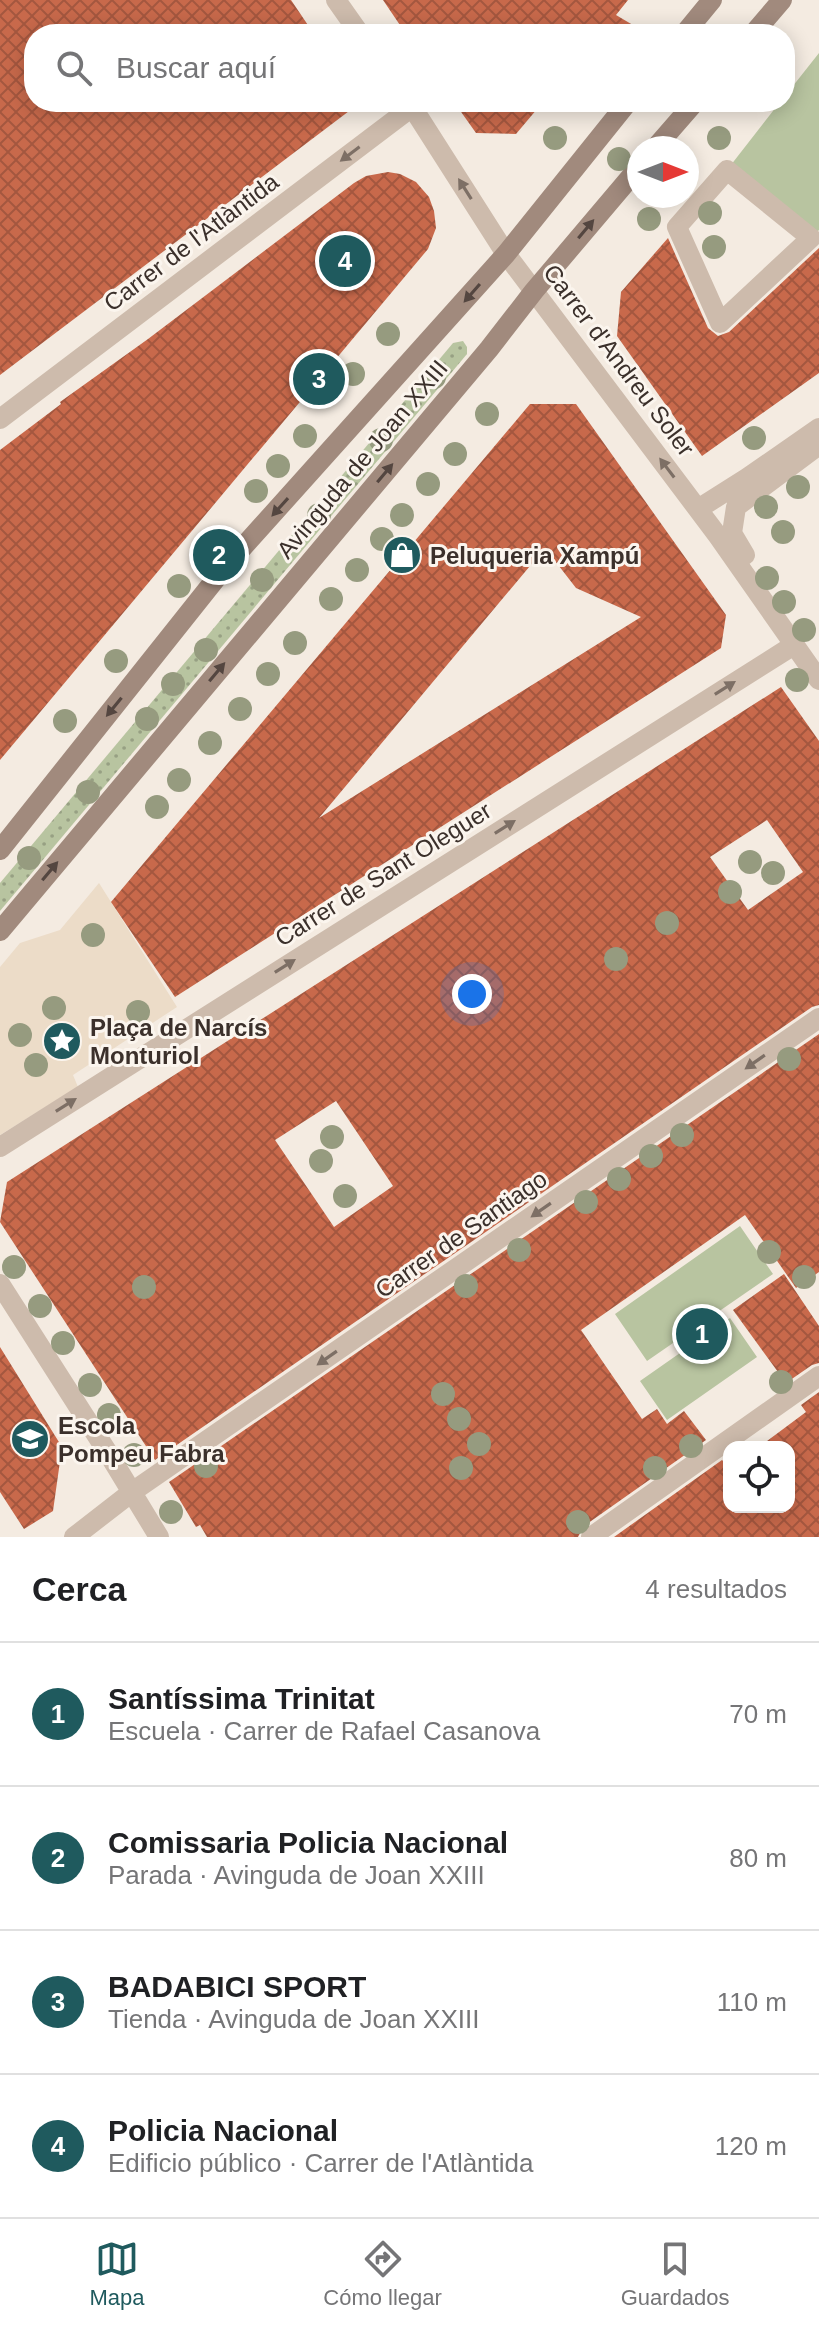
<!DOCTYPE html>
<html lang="es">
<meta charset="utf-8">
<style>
:root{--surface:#fff;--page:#f2f2f2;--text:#202124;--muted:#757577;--line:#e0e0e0;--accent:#1f5a5e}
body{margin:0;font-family:Arial,sans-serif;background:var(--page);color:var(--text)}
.controls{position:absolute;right:24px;bottom:24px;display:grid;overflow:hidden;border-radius:16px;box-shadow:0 4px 20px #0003}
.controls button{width:72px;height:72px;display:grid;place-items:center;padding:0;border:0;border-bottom:2px solid var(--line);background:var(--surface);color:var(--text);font:40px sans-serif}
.compass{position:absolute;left:627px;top:136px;width:72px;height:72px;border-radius:50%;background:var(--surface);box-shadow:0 4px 20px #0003;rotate:90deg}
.you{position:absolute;left:472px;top:994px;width:28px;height:28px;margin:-20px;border:6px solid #fff;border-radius:50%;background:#1a73e8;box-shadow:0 0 0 12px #1a73e833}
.badge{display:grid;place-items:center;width:52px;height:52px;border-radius:50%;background:var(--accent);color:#fff;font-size:26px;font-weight:700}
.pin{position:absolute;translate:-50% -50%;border:4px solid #fff;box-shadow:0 2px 8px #0006}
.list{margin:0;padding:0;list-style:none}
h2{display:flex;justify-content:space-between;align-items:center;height:104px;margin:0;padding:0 32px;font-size:34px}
h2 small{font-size:26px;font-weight:400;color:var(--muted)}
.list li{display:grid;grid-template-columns:52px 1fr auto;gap:24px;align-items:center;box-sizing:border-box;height:144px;padding:0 32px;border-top:2px solid var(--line)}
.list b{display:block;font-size:30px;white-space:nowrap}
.list p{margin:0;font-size:26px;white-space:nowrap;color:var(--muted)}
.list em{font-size:26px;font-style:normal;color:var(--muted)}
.icon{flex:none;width:44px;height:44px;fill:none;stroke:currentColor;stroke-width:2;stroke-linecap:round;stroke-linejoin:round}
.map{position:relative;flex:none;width:819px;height:1537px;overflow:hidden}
.search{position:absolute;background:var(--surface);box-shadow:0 4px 20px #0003;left:24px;right:24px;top:24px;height:88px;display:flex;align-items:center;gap:20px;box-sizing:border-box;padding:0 28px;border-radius:32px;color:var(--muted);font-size:30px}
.sheet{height:680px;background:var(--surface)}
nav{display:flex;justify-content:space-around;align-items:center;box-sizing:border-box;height:112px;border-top:2px solid var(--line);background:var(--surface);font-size:22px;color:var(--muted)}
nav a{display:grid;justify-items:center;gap:4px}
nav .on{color:var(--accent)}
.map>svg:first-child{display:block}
.grass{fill:url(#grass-dots)}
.pitch{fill:#b8c4a0}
.plaza{fill:#ecdcc8}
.building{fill:url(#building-cross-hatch);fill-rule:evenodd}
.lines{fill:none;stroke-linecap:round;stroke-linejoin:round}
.street{stroke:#cdbbac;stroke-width:20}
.secondary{stroke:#a18a7d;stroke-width:20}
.tree{fill:#969b7f}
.oneway{fill:#7d6f65}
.oneway2{fill:#544640}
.labels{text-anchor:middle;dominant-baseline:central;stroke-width:6;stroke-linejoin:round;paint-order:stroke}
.street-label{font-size:24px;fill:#3b302b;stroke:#fbf5ee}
.poi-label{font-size:24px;font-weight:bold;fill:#3b302b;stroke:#fbf5ee;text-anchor:start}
</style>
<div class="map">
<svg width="819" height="1537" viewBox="0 0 819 1537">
<defs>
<pattern id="grass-dots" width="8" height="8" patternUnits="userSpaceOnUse" patternTransform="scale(2)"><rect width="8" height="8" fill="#b8c4a0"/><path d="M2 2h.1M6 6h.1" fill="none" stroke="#97a083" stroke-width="1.8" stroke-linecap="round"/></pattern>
<pattern id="building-cross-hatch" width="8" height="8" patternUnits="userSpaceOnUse" patternTransform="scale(2)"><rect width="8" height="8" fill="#c8694b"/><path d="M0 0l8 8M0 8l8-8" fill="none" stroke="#a4573f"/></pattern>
</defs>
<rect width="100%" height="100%" fill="#f4ebe1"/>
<path class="grass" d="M463 341 467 347V354L0 911V883L453 343Z"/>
<path class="pitch" d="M819 53V230L811 238 727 170 780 102H785V96Z
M740 1226 773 1274 647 1361 615 1314Z
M730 1318 757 1357 667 1420 640 1381Z"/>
<path class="plaza" d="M99 883 177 1007 73 1075 78 1087 0 1135V967L20 943 60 930Z"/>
<path class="building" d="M0 0H291L314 34H34V102H361L0 375Z
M383 0H628L616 15 648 34H406Z
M454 102H543L516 134 476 133Z
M388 172 400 174 416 182 429 197 434 211 436 228 428 249 0 760V450L61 404 60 402 148 339 354 183 366 176Z
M668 238 708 328 718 336 729 332 819 248V373L702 456 617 336 621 292Z
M530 404H576L726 615 721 648 175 997 111 902ZM545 548 576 588 641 617 319 818Z
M781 687 819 741V1005L812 1007 155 1460 0 1222 7 1182ZM767 820 803 872 748 910 710 857ZM336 1101 393 1186 334 1227 275 1140Z
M819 1034V1272L796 1288 745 1215 581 1330 642 1419 657 1409 667 1424 684 1411 706 1440 584 1526 578 1537H207L200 1525 196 1527 169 1482Z
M784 1274 819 1326V1363L812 1365 786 1383 733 1310Z
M0 1347 62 1447 53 1511 24 1529 0 1492Z
M819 1392V1537H614L722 1460 729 1467V1507H789V1447H759L806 1412 801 1405Z"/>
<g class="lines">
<path class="street" d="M336 0 360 34
M409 102 506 254 718 536 819 680
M727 170 811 238 720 323 677 227Z
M0 419 412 107
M698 509 747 478 819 428
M745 555 732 533 736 507 819 445
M0 1147 794 645
M0 1284 108 1453 159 1537
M74 1537 132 1492 819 1018
M591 1537 819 1376"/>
<path class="secondary" d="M684 34 712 0
M753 34 782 0
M655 148 695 102
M0 850 226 566 506 254 628 102
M0 931 489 349 534 291 639 167"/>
</g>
<g class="tree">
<circle cx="555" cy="138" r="12"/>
<circle cx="719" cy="138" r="12"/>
<circle cx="619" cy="159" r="12"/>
<circle cx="710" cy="213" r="12"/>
<circle cx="649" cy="219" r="12"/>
<circle cx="714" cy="247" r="12"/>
<circle cx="388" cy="334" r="12"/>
<circle cx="353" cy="374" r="12"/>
<circle cx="434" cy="377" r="12"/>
<circle cx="487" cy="414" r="12"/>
<circle cx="305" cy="436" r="12"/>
<circle cx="754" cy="438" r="12"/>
<circle cx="381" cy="440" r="12"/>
<circle cx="455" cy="454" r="12"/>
<circle cx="278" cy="466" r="12"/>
<circle cx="428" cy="484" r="12"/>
<circle cx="798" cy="487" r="12"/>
<circle cx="256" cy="491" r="12"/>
<circle cx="766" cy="507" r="12"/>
<circle cx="319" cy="515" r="12"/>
<circle cx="402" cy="515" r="12"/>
<circle cx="783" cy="532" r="12"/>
<circle cx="382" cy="539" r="12"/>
<circle cx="357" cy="570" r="12"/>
<circle cx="767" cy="578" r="12"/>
<circle cx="262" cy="580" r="12"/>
<circle cx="179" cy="586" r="12"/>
<circle cx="331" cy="599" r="12"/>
<circle cx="784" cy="602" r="12"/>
<circle cx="804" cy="630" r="12"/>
<circle cx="295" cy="643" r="12"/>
<circle cx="206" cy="650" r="12"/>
<circle cx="116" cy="661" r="12"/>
<circle cx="268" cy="674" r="12"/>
<circle cx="797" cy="680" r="12"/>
<circle cx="173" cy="684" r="12"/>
<circle cx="240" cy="709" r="12"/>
<circle cx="147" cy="719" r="12"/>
<circle cx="65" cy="721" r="12"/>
<circle cx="210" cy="743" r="12"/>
<circle cx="179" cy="780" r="12"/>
<circle cx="88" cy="792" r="12"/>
<circle cx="157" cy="807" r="12"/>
<circle cx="29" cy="858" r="12"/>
<circle cx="750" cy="862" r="12"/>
<circle cx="773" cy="873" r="12"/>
<circle cx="730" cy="892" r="12"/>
<circle cx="667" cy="923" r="12"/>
<circle cx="93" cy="935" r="12"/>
<circle cx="616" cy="959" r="12"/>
<circle cx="54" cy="1008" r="12"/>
<circle cx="138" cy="1012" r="12"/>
<circle cx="20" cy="1035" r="12"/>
<circle cx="69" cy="1041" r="12"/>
<circle cx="789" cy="1059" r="12"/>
<circle cx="36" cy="1065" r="12"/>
<circle cx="682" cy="1135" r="12"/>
<circle cx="332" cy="1137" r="12"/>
<circle cx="651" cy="1156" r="12"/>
<circle cx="321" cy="1161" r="12"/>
<circle cx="619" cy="1179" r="12"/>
<circle cx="345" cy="1196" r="12"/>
<circle cx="586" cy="1202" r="12"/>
<circle cx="519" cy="1250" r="12"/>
<circle cx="769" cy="1252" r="12"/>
<circle cx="14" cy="1267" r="12"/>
<circle cx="804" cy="1277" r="12"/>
<circle cx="466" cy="1286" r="12"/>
<circle cx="144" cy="1287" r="12"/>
<circle cx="40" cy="1306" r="12"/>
<circle cx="63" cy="1343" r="12"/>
<circle cx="781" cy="1382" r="12"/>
<circle cx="90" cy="1385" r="12"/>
<circle cx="443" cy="1394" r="12"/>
<circle cx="109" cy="1415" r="12"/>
<circle cx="459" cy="1419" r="12"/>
<circle cx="479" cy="1444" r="12"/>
<circle cx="691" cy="1446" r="12"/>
<circle cx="134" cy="1455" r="12"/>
<circle cx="206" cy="1466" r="12"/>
<circle cx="461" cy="1468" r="12"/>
<circle cx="655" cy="1468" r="12"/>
<circle cx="171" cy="1512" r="12"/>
<circle cx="578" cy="1522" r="12"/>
</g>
<defs><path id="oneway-solid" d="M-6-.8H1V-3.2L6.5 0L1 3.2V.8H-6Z" transform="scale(2)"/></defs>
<g class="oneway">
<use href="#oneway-solid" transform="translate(350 154) rotate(143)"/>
<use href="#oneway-solid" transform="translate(465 189) rotate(-122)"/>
<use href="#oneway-solid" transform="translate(667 468) rotate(-127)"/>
<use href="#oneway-solid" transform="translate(725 688) rotate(-32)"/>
<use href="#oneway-solid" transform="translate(505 827) rotate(-32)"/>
<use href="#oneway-solid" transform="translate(285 966) rotate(-32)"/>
<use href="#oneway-solid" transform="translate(755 1062) rotate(145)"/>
<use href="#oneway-solid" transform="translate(66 1105) rotate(-32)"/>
<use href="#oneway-solid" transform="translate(541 1210) rotate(145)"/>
<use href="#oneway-solid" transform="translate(327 1358) rotate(145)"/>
</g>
<g class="oneway2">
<use href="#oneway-solid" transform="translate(586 229) rotate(-50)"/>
<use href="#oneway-solid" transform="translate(472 293) rotate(131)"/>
<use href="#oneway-solid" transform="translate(385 473) rotate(-50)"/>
<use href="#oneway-solid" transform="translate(280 507) rotate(132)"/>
<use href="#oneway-solid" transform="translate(217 672) rotate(-50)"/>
<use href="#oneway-solid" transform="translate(114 707) rotate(129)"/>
<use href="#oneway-solid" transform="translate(50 871) rotate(-50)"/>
</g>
<defs>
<symbol id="shop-disc" viewBox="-11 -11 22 22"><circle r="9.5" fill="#1f5a5e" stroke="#fbf5ee"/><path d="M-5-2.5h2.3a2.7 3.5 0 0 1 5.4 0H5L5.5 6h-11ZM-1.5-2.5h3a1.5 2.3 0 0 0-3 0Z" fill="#fff"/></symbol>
<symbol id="sight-disc" viewBox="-11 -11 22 22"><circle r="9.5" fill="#1f5a5e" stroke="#fbf5ee"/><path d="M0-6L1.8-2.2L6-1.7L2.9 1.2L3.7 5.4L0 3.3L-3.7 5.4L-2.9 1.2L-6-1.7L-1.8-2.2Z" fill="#fff"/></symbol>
<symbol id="school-disc" viewBox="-11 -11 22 22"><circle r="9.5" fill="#1f5a5e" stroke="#fbf5ee"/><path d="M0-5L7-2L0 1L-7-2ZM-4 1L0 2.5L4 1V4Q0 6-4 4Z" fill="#fff"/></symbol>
</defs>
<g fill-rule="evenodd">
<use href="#shop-disc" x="380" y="533" width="44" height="44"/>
<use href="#sight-disc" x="40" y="1019" width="44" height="44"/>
<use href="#school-disc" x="8" y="1417" width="44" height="44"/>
</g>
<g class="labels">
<g class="street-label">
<text transform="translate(191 242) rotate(-37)">Carrer de l'Atlàntida</text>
<text transform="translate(619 360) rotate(53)">Carrer d'Andreu Soler</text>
<text transform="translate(362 459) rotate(-50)">Avinguda de Joan XXIII</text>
<text transform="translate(383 874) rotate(-32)">Carrer de Sant Oleguer</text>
<text transform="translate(461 1234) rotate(-35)">Carrer de Santiago</text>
</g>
<g class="poi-label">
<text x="430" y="555">Peluqueria Xampú</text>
<text x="90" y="1027">Plaça de Narcís<tspan x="90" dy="28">Monturiol</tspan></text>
<text x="58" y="1425">Escola<tspan x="58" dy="28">Pompeu Fabra</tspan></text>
</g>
</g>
</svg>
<div class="controls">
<button><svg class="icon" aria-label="locate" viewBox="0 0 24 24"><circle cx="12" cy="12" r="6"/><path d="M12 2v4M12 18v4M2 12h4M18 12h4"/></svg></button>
</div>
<svg class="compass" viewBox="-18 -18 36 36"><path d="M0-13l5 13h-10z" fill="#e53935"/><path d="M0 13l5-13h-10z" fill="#757577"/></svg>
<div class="you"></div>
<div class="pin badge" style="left:702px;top:1334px">1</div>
<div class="pin badge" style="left:219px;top:555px">2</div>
<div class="pin badge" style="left:319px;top:379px">3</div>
<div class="pin badge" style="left:345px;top:261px">4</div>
<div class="search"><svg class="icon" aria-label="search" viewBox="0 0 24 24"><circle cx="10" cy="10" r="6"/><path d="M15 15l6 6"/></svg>Buscar aquí</div>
</div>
<section class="sheet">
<h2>Cerca<small>4 resultados</small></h2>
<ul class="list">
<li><span class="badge">1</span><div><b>Santíssima Trinitat</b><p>Escuela · Carrer de Rafael Casanova</p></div><em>70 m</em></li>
<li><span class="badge">2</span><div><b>Comissaria Policia Nacional</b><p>Parada · Avinguda de Joan XXIII</p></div><em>80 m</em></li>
<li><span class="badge">3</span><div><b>BADABICI SPORT</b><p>Tienda · Avinguda de Joan XXIII</p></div><em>110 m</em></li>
<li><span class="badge">4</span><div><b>Policia Nacional</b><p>Edificio público · Carrer de l'Atlàntida</p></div><em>120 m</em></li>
</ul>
</section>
<nav>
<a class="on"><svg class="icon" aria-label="map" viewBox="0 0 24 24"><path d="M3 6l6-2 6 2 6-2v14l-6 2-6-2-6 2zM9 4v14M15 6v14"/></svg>Mapa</a>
<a><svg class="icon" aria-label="directions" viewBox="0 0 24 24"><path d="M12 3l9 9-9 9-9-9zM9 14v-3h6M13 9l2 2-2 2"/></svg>Cómo llegar</a>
<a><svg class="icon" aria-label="saved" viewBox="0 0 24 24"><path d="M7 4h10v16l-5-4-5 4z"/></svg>Guardados</a>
</nav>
